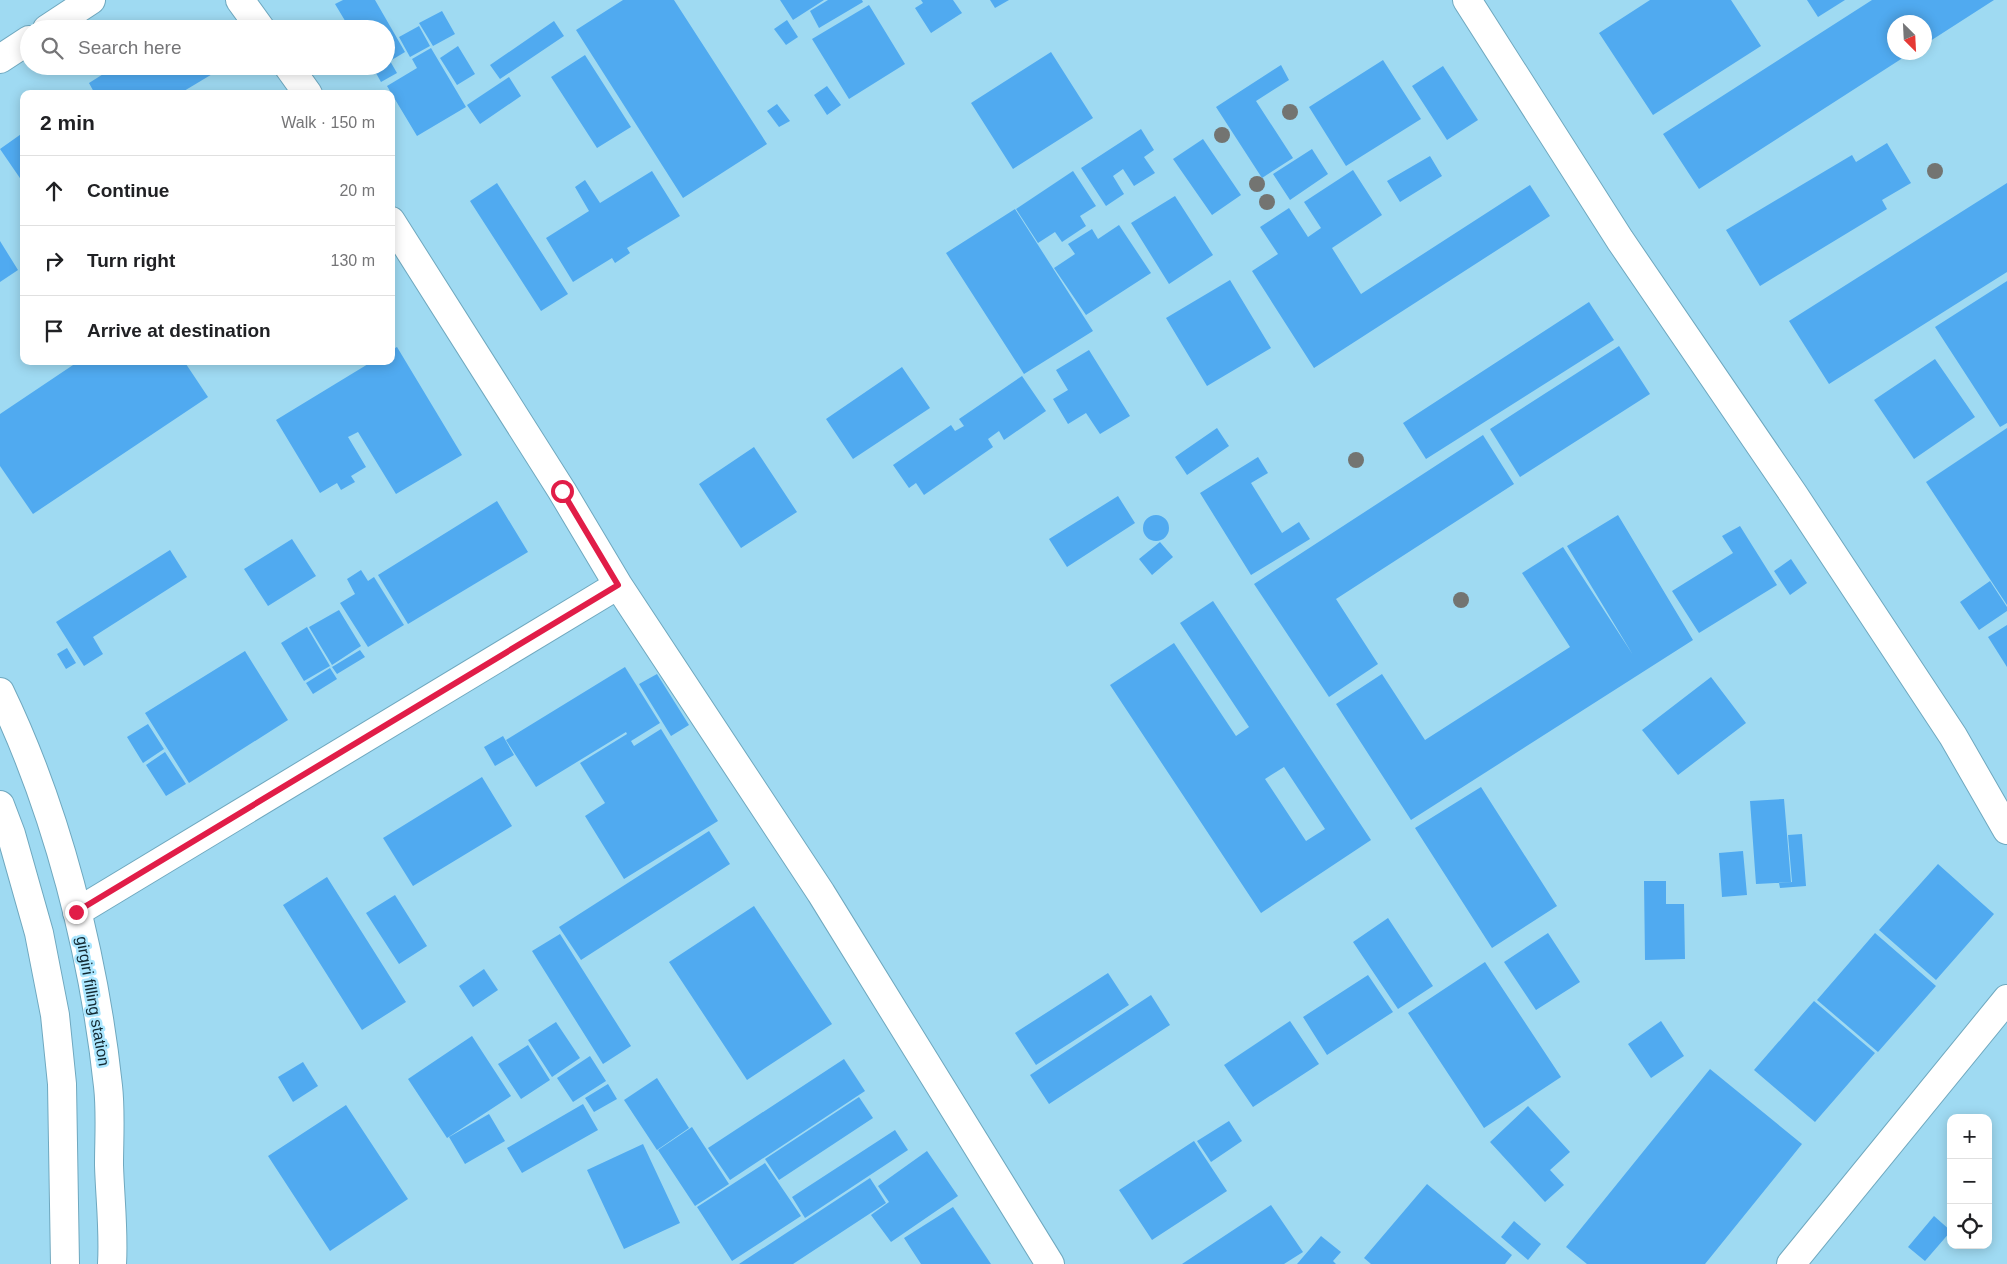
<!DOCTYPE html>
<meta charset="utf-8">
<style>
:root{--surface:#fff;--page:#f6f6f6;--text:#202124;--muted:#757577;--line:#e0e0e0}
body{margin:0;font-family:Helvetica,sans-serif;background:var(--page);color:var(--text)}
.controls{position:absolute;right:15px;bottom:15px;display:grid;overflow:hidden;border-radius:10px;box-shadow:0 2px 12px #0003}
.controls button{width:45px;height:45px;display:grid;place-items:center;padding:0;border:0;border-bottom:1px solid var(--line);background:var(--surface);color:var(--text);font:25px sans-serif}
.compass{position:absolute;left:1887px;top:15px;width:45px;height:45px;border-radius:50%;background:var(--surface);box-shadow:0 2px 12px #0003;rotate:156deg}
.stop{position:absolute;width:15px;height:15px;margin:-11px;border:4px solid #e11d48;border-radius:50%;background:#fff}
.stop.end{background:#e11d48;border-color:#fff;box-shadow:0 1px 5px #0008}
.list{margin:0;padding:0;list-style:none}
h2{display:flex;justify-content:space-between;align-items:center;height:65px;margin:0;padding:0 20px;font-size:21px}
h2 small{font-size:16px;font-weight:400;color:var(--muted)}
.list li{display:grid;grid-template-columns:32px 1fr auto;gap:15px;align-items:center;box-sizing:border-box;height:70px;padding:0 20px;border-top:1px solid var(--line)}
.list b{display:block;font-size:19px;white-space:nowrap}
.list em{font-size:16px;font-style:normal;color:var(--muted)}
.icon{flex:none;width:28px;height:28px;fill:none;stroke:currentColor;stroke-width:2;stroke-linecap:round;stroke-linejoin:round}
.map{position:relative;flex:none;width:2007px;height:1264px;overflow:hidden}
.search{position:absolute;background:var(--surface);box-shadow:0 2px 12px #0003;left:20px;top:20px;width:375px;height:55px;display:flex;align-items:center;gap:12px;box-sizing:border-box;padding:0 18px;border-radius:28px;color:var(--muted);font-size:19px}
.panel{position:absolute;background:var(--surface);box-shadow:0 2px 12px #0003;left:20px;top:90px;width:375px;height:275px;border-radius:10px}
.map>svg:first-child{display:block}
.building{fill:#50aaf0;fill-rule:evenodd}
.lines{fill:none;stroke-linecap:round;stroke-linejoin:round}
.minor-casing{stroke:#6fa8bf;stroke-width:30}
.highway-casing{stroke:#6fa8bf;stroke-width:30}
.minor{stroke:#fff;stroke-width:28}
.highway{stroke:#fff;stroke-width:28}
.tree{fill:#737471}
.route{stroke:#e11d48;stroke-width:6}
.labels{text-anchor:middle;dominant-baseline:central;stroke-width:5;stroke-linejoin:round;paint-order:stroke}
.street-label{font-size:16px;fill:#122932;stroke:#ace7ff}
</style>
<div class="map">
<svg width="2007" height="1264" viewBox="0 0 2007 1264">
<rect width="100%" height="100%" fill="#9fdaf2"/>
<path class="building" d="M343 0H375L405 52 390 61 397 73 381 82 372 66H386V29H350L335 4Z
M623 0H674L767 144 683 198 576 30Z
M780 0H824L793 20Z
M828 0H862L863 2 819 28 810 11Z
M921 0H953L962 13 931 33 915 8 923 3Z
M990 0H1009L995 8Z
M1650 0H1731L1761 46 1653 115 1599 33Z
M1807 0H1845L1818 17Z
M1872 0H1994L1924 45V22H1894V52H1912L1699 189 1663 134Z
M869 5 905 64 849 99 812 39Z
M442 11 455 34 433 46 419 23Z
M787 20 798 37 786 45 774 29Z
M554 21 564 36 500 79 490 65Z
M419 26 430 46 410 57 399 37Z
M458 46 475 74 457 85 440 58Z
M431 48 466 107 417 136 387 86 417 68 412 59Z
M1051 52 1093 118 1013 169 971 103Z
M585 55 631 127 597 148 551 77Z
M1383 60 1421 119 1346 166 1309 107Z
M1281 65 1289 80 1256 101 1293 158 1262 178 1216 107Z
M116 66H209L214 73 179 94H95L89 83Z
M1443 66 1478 120 1447 140 1412 86Z
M509 77 521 96 480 124 467 105Z
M827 86 841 105 827 115 814 95Z
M777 104 790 121 779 127 767 111Z
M1141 129 1154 150 1144 157 1155 173 1134 186 1123 169 1113 176 1124 194 1106 206 1081 168Z
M24 132V184L0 149Z
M1203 139 1241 195 1212 215 1173 159Z
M1887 143 1911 183 1882 200 1887 209 1760 286 1726 230 1852 155 1856 162Z
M1312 149 1328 174 1290 200 1273 174Z
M1430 156 1442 176 1400 202 1387 181Z
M1353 170 1382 215 1332 248 1361 294 1530 185 1550 216 1314 368 1252 271 1278 254 1260 227 1289 208 1308 237 1321 228 1304 202Z
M652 171 680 216 627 248 630 253 615 263 612 258 573 282 546 238 589 211 575 187 585 180 600 203Z
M1073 171 1096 206 1080 216 1086 226 1062 242 1055 232 1038 243 1016 209Z
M497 183 568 294 541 311 470 201Z
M2007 183V272L1829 384 1789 321Z
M1175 196 1213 255 1169 284 1131 223Z
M1015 209 1093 331 1024 374 946 253Z
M1119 225 1151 273 1086 315 1054 268 1075 254 1068 244 1092 229 1098 239Z
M0 241 18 270 0 282Z
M1230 280 1271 348 1207 386 1166 318Z
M2007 281V423L2000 427 1935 327Z
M1589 302 1614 340 1426 459 1403 423Z
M1619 346 1650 394 1520 477 1490 429Z
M397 347 462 455 396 494 358 432 348 437 366 467 351 476 355 482 341 490 337 483 320 493 276 420 373 361H391V350Z
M1089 350 1130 416 1100 434 1086 413 1068 424 1053 399 1068 390 1056 370Z
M1935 359 1975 417 1914 459 1874 400Z
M79 361H184L208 397 33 514 0 466V414Z
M902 367 930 408 853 459 826 419Z
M1022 376 1046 411 1004 440 999 431 988 439 993 447 924 495 916 483 909 488 893 465 951 425 955 431 964 426 959 419Z
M1217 428 1229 446 1187 475 1175 457Z
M2007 428V605L1926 482Z
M1483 435 1514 484 1336 599 1378 664 1329 697 1254 584Z
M754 447 797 512 741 548 699 484Z
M1258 457 1268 473 1251 483 1282 533 1299 522 1310 539 1251 575 1200 493Z
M1118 496 1135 523 1067 567 1049 539Z
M497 501 528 552 408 624 378 575Z
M1143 528a13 13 0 1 1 26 0a13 13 0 1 1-26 0Z
M1618 515 1693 640 1411 820 1336 704 1382 674 1425 740 1570 647 1522 573 1563 547 1633 655 1567 546Z
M1740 526 1777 585 1699 633 1672 591 1733 553 1722 536Z
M292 539 316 576 268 606 244 569Z
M1160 542 1173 557 1152 575 1139 559Z
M170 550 187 577 93 637 103 654 84 666 56 622Z
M1791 559 1807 583 1790 595 1774 571Z
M361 570 368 581 374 577 404 625 368 647 340 603 355 594 347 579Z
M1990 581 2007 607V611L1979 630 1960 602Z
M1213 601 1371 840 1261 913 1110 685 1174 643 1236 736 1249 727 1180 623ZM1284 767 1325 829 1306 841 1265 779Z
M339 610 361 646 332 665 309 627Z
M2007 625V667L1988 637Z
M307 627 330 666 304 681 281 643Z
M67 648 76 663 66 669 57 654Z
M360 650 365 657 337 674 332 667Z
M245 651 288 720 189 783 145 713Z
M625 667 660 723 631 741 634 746 661 729 718 821 624 879 585 816 605 803 580 763 627 734 626 732 536 787 506 740Z
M330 668 337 679 313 694 306 683Z
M657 674 689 725 671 736 639 684Z
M1711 677 1746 723 1678 775 1642 730Z
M148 724 164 749 143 763 127 737Z
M503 736 514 755 495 766 484 747Z
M165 752 186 784 166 796 146 765Z
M482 777 512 826 413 886 383 838Z
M1481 787 1557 906 1492 948 1415 828Z
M1784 799 1791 882 1756 884 1750 801Z
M709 831 730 864 581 960 559 927Z
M1802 834 1806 886 1780 888 1779 883 1792 882 1788 835Z
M1743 851 1747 895 1722 897 1719 853Z
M1938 864 1994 914 1936 980 1879 930Z
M327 877 406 1002 362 1030 283 905Z
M1644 881H1666V904H1684L1685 959 1645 960Z
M395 895 427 946 399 964 366 913Z
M754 906 832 1024 747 1080 669 962Z
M1388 918 1433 986 1398 1009 1353 942Z
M1548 933 1580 982 1536 1010 1504 962Z
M1875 933 1936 986 1878 1052 1817 1000Z
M560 934 631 1046 603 1064 532 951Z
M1485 962 1561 1077 1484 1128 1408 1013Z
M484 969 498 990 473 1007 459 986Z
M1108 973 1129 1005 1036 1065 1015 1033Z
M1368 975 1393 1012 1327 1055 1303 1017Z
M1151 995 1170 1025 1049 1104 1030 1075Z
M1814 1001 1875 1053 1815 1122 1754 1070Z
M1290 1021 1319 1064 1253 1107 1224 1065Z
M1661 1021 1684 1056 1651 1078 1628 1044Z
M556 1022 580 1058 552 1077 528 1040Z
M472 1036 511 1096 447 1138 408 1079Z
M528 1045 550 1080 521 1099 498 1064Z
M590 1056 606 1081 573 1102 557 1078Z
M844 1059 865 1091 730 1180 708 1148Z
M303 1062 318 1086 293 1102 278 1077Z
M1710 1069 1802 1144 1705 1264H1587L1566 1247Z
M657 1078 689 1128 657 1150 624 1100Z
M608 1084 617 1099 594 1112 585 1098Z
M859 1097 873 1118 779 1180 765 1159Z
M583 1104 598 1130 522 1173 507 1148Z
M346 1105 408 1199 330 1251 268 1156Z
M1528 1106 1570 1152 1550 1170 1564 1185 1545 1202 1490 1142Z
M489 1114 505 1141 465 1164 449 1137Z
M1229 1121 1242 1141 1211 1162 1197 1141Z
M692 1127 729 1184 695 1206 658 1150Z
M895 1130 908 1150 805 1218 792 1197Z
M1194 1141 1227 1191 1152 1240 1119 1190Z
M643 1144 680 1223 624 1249 587 1170Z
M927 1151 958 1196 891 1242 871 1215 889 1202 878 1186Z
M765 1163 801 1216 732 1261 697 1207Z
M870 1178 886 1203 793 1264H739Z
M1427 1184 1512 1255 1505 1264H1371L1364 1258Z
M1271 1205 1303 1252 1284 1264H1182Z
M953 1207 991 1264H921L904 1238Z
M1934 1216 1951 1231 1925 1261 1908 1247Z
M1514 1221 1541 1244 1528 1260 1501 1237Z
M1321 1236 1341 1252 1333 1261 1336 1264H1297Z"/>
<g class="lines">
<defs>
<path id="minor" d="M240 0 261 29
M1467 0 1620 240 1794 495 1953 736 2007 830
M47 29 91 0
M0 59 29 40
M288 66 308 94
M391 221 562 491 618 585 821 893 1050 1264
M77 912 618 585
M1791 1264 2007 999"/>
<path id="highway" d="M0 692C57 810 94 955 108 1086 111 1112 109 1139 109 1165 110 1198 114 1231 112 1264
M0 805 11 834 39 933 55 1015 62 1084 65 1264"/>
</defs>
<use href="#minor" class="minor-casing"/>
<use href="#highway" class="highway-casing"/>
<use href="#minor" class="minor"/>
<use href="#highway" class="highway"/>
</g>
<g class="tree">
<circle cx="1290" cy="112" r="8"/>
<circle cx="1222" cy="135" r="8"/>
<circle cx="1935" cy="171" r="8"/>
<circle cx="1257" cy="184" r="8"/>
<circle cx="1267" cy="202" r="8"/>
<circle cx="1356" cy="460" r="8"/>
<circle cx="1461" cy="600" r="8"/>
</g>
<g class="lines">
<path class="route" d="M76 912 618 585 562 491"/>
</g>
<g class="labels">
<g class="street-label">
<text transform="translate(93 1001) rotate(80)">girgiri filling station</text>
</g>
</g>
</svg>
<div class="controls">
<button>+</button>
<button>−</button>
<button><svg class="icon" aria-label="locate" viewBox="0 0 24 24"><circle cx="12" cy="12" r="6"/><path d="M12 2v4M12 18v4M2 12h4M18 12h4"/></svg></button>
</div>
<svg class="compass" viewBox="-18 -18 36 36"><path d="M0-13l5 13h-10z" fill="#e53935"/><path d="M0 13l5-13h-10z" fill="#757577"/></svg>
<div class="stop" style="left:562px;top:491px"></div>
<div class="stop end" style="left:76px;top:912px"></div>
<div class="search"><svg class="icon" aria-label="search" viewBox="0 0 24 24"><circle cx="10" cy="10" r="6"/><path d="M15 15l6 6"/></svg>Search here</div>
<section class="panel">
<h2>2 min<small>Walk · 150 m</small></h2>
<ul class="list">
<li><svg class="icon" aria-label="ahead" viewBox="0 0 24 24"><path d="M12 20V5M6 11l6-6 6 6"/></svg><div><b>Continue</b></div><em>20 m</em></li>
<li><svg class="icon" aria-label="right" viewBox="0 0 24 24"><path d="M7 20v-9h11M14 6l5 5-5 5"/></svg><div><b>Turn right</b></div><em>130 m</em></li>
<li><svg class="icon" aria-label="arrive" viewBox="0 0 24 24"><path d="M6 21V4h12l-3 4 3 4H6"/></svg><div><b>Arrive at destination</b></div></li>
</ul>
</section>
</div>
